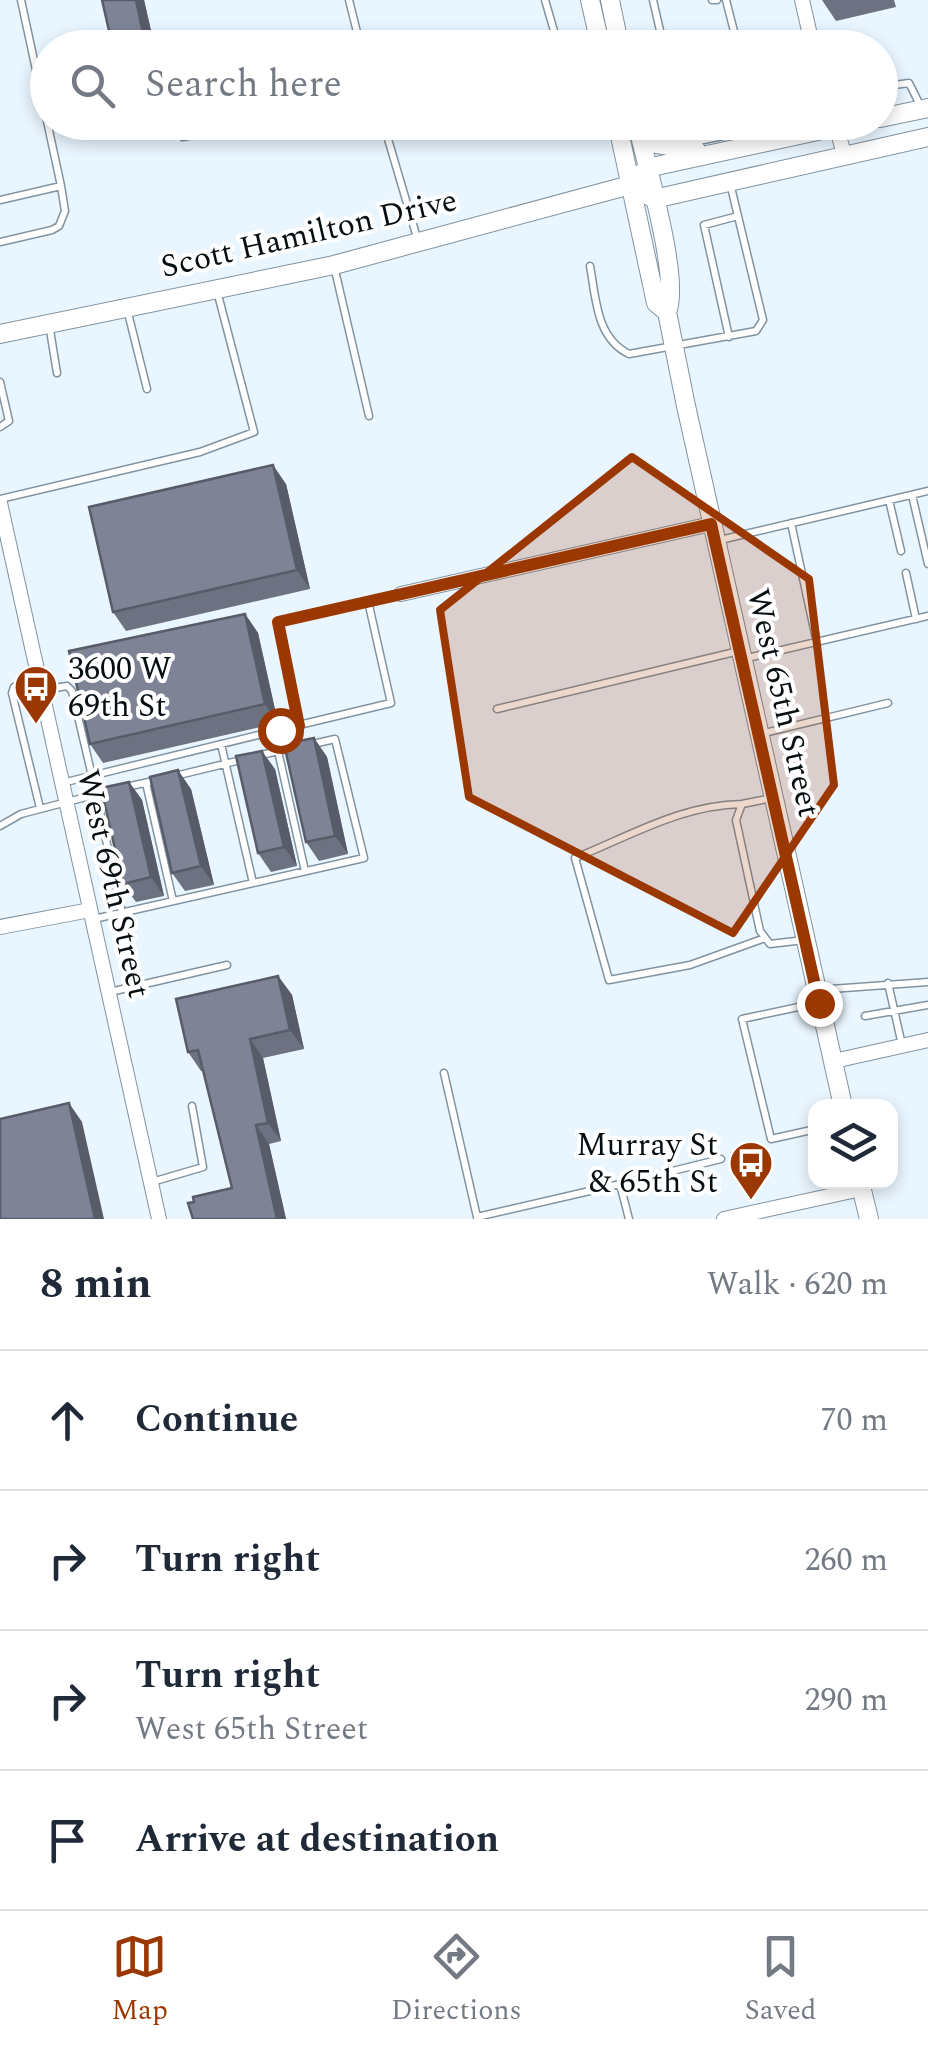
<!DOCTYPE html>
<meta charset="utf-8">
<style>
:root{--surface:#fff;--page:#f6f6f7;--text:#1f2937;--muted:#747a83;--line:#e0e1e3;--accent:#9b3700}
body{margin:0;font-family:Spectral,serif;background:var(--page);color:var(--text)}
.controls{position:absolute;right:30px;bottom:30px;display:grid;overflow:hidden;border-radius:20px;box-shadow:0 5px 15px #0003}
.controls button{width:90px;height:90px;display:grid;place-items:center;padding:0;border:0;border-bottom:2px solid var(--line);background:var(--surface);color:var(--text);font:50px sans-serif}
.stop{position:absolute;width:30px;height:30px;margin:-22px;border:8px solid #9b3700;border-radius:50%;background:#fff}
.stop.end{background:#9b3700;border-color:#fff;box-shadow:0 2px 10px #0008}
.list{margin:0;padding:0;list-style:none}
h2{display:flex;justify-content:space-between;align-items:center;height:130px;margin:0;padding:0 40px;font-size:42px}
h2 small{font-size:32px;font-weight:400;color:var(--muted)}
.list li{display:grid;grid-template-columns:65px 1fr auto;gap:30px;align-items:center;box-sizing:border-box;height:140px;padding:0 40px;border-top:2px solid var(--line)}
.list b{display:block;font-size:38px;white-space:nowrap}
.list p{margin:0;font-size:32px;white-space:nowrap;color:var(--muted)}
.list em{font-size:32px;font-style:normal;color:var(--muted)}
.icon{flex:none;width:55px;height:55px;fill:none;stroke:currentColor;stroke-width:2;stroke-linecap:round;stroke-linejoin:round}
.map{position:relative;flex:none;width:928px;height:1219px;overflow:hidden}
.search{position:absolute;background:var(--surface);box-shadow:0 5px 15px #0003;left:30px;right:30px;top:30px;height:110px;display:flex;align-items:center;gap:25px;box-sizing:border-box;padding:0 35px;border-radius:55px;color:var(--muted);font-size:38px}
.sheet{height:690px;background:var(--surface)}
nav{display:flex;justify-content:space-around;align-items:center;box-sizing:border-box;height:140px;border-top:2px solid var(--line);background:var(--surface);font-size:28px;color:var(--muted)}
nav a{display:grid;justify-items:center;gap:5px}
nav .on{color:var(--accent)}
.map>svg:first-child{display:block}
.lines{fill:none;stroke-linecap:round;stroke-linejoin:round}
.lane-casing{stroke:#8193a0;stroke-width:9}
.street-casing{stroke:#8193a0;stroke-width:16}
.secondary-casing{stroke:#8193a0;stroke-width:20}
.lane{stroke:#fff;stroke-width:6}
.street{stroke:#fff;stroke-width:14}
.secondary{stroke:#fff;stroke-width:18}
.wall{fill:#6c7281}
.shaded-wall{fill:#585c69}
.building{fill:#7e8496;stroke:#585c69;stroke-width:2.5}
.route{stroke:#9b3700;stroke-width:12}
.marked{fill:#9b3700;fill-opacity:0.2;stroke:#9b3700;stroke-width:8;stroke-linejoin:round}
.labels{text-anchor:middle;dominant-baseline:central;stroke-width:8;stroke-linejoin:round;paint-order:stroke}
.street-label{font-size:32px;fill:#070e12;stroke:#fff}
.poi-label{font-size:32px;fill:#070e12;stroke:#fff;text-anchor:start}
</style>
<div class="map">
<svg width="928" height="1219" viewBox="0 0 928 1219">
<rect width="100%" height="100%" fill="#eaf6ff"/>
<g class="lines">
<defs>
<path id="lane" d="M21 0 61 186
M349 0 361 48
M545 0 559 48
M653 0 664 48
M712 0H717
M726 0 737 43 731 48
M880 87 909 83 922 109
M179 122 183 137 255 122
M383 122 418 241
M683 122 689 145
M749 122 753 141
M689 143 723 136 726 122
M0 200 61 186 65 211 59 226 52 230 0 242
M334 266 369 416
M590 266C596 298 596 338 629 354L756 331 763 320 730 183
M127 309 147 389
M49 324 57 373
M729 337 704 225 738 216
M0 382 9 421 0 427
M912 495 928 564
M0 499 200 452 254 432 217 291
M889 500 901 551
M791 523 817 643
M716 541 928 491
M906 573 916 619
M368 601 391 703 299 725 278 622 399 594
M743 659 928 616
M38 679 14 687 12 693 40 808
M43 690 67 686 72 691 92 776
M497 709 739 651
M272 732 278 751 291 748
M760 734 888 703
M221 744 253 883
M257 756 278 751 305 871
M175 776 245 759
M62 783 299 725
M146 783 173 901
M126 787 158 780
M96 794 122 913
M772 798 742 804 736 820 760 931 770 944 804 940
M742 804C681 805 630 836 575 858L609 980 690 965 765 938
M0 826 21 814 109 791
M94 919 364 858 335 739 313 744
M888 983 902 1045
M817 990 928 982
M110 992 227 965
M865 1016 928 1005
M444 1073 477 1217 620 1184 629 1219
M816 1129 771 1139 742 1019 817 1003
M152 1182 203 1167 192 1106
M620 1184 721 1159"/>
<path id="street" d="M802 0 813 48
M835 122 844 154
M0 503 159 1219
M401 594 711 524
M0 927 90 910
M834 1061 928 1040
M724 1219 861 1189"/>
<path id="secondary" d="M590 0 601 48
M610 0 620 48
M880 118 928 108
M617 122 656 303 667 312
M637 122C645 162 681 280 667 312L686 406 843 1106
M639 132 651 143 696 150
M644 193 654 199 928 137
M0 334 334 265 630 185 647 168 859 122
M860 1182 869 1219"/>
</defs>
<use href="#lane" class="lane-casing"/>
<use href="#street" class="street-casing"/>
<use href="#secondary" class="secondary-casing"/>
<use href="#lane" class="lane"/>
<use href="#street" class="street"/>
<use href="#secondary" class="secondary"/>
</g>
<path class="wall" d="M102 0H144L155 48H113Z
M822 0H894L896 7 836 21Z
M286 484 310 589 126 631 113 612Z
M245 614 258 633 278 723 103 763 90 744Z
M314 738 327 757 348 854 319 861 306 842Z
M275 769 297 866 271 872 258 853Z
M129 782 142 800 164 896 136 902 123 884Z
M191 789 214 885 185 891 172 873Z
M278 976 292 995 304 1049 263 1058 281 1141 269 1144 286 1219H193L232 1188 203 1071H201L188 1052Z"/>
<path class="shaded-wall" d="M136 0H144L155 48H148L145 43Z
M273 465 286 484 310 589 297 570Z
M245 614 258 633 278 723 265 704Z
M314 738 327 757 348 854 335 836Z
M262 751 275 769 297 866 284 847Z
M178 770 191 789 214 885 201 866Z
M129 782 142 800 164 896 151 877Z
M278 976 292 995 304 1049 290 1030Z
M250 1039 263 1058 281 1141 268 1123Z
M69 1103 82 1122 104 1219H95Z
M256 1125 269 1144 286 1219H277Z"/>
<path class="building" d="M102 0H136L145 43 126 48H113Z
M273 465 297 570 113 612 89 507Z
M245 614 265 704 90 744 69 651Z
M314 738 335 836 306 842 284 744Z
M262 751 284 847 258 853 236 756Z
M178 770 201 866 172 873 150 777Z
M129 782 151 877 123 884 101 788Z
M278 976 290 1030 250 1039 268 1123 256 1125 277 1219H193L188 1203 194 1202 193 1197 232 1188 198 1050 188 1052 176 999Z
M69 1103 95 1219H0V1119Z"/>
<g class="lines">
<path class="route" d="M280 730 299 726 278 622 711 524 819 1003"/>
</g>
<path class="marked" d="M632 457 809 579 834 785 733 933 469 797 440 610Z"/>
<defs>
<symbol id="bus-pin" viewBox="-11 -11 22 30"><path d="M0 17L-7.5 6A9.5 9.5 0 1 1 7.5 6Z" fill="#9b3700" stroke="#fff"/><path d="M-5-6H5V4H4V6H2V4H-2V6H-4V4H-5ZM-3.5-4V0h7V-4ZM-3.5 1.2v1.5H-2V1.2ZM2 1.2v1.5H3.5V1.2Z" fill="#fff"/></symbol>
</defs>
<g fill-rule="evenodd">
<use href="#bus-pin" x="11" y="662" width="50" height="68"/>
<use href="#bus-pin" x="726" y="1138" width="50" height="68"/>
</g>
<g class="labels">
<g class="street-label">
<text transform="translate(309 234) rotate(-13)">Scott Hamilton Drive</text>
<text transform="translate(783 703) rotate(77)">West 65th Street</text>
<text transform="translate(113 884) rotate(77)">West 69th Street</text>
</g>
<g class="poi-label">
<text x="68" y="669">3600 W<tspan x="68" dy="37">69th St</tspan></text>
<text x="718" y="1145" text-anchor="end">Murray St<tspan x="718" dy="37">&amp; 65th St</tspan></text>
</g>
</g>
</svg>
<div class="controls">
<button><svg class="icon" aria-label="layers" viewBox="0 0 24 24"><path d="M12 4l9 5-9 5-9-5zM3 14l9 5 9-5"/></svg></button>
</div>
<div class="stop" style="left:280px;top:730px"></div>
<div class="stop end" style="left:819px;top:1003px"></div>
<div class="search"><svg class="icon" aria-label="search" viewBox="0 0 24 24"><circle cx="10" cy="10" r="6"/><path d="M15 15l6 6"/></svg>Search here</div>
</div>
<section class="sheet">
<h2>8 min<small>Walk · 620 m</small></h2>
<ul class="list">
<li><svg class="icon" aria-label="ahead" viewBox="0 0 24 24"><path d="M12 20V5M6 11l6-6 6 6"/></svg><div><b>Continue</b></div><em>70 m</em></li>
<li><svg class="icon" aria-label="right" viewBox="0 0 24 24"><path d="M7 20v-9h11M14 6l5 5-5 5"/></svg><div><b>Turn right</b></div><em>260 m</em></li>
<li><svg class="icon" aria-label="right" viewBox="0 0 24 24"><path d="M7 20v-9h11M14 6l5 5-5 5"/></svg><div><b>Turn right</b><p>West 65th Street</p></div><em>290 m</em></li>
<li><svg class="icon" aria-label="arrive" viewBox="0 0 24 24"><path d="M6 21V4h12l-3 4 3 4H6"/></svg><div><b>Arrive at destination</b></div></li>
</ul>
</section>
<nav>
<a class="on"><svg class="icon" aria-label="map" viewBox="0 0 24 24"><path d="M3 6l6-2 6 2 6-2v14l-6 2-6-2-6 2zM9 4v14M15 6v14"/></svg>Map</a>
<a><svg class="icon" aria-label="directions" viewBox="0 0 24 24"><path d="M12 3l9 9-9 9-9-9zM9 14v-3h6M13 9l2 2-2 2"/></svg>Directions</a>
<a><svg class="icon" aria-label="saved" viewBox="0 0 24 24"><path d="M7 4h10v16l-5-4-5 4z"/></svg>Saved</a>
</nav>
